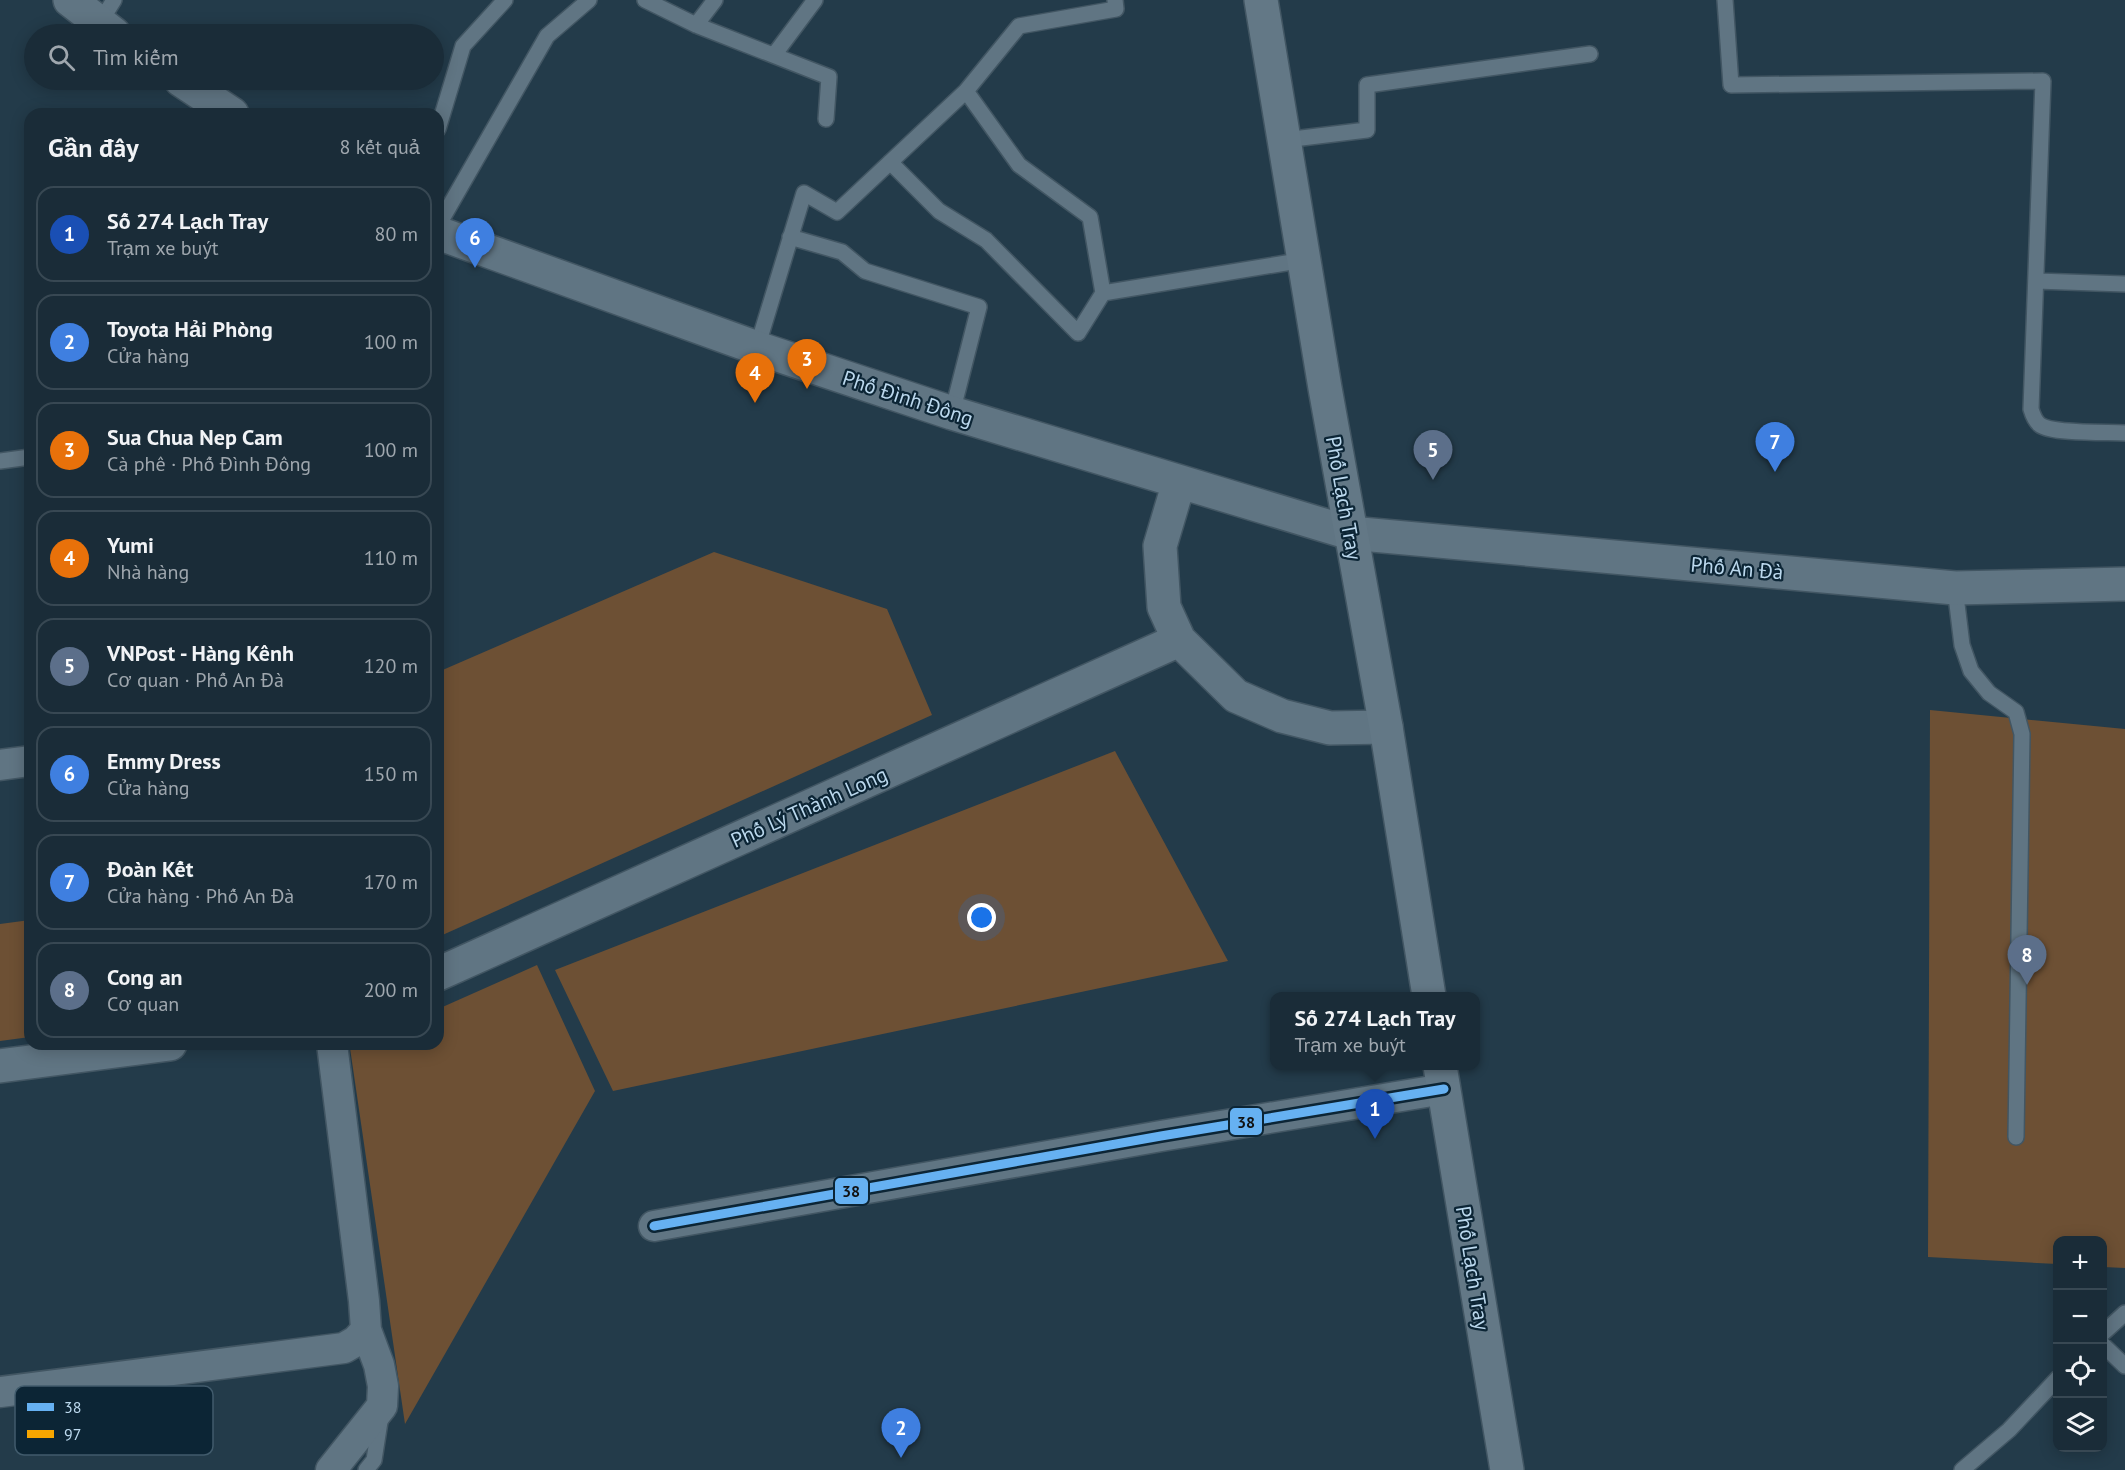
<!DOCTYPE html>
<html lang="vi">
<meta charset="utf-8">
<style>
:root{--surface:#1a2c38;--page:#233440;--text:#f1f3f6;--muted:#9fa7ae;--line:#384853;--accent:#95b2f1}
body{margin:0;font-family:"PT Sans",sans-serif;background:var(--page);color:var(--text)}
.controls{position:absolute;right:18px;bottom:18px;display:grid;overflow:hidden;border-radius:12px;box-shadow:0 3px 15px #0003}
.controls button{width:54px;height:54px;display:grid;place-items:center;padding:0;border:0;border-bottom:2px solid var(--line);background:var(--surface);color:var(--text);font:30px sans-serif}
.you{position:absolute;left:982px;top:918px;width:21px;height:21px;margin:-15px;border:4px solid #fff;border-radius:50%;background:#1a73e8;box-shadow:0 0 0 9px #1a73e833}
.badge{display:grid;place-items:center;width:39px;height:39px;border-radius:50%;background:var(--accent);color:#fff;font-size:20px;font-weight:700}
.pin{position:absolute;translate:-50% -50px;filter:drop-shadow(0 2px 3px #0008)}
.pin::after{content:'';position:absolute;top:32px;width:21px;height:18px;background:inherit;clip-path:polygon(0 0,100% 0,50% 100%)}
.popup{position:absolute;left:1270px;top:992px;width:210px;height:78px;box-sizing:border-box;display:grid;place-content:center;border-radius:12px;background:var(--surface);filter:drop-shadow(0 2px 4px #0005);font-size:20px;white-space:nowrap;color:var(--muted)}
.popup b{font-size:22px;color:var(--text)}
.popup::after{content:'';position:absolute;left:50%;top:100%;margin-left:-12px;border:12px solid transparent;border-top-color:var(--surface)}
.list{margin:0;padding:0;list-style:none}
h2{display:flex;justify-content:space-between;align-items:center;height:78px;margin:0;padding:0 24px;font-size:26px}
h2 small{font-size:20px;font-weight:400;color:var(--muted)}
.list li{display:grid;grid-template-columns:39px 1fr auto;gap:18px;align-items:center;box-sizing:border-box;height:96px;margin:0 12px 12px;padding:0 12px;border:2px solid var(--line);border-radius:18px}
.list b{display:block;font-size:22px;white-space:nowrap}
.list p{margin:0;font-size:20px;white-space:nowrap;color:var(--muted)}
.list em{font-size:20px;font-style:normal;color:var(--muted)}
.icon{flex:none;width:33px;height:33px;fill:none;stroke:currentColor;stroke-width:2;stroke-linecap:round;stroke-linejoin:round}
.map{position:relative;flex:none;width:2125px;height:1470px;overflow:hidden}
.search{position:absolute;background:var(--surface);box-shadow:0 3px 15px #0003;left:24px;top:24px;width:420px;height:66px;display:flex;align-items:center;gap:15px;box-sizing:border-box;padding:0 21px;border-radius:33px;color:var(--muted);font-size:22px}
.panel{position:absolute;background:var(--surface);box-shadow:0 3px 15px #0003;left:24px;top:108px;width:420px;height:942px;border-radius:18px}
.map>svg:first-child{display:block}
.green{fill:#6d5034}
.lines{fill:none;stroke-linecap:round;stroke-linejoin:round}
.service-casing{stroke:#425663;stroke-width:18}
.minor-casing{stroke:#425663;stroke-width:33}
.tertiary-casing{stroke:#425663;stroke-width:36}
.secondary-casing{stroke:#425663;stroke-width:36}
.service{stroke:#607583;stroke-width:15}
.minor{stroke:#607583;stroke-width:30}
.tertiary{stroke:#607583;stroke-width:33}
.secondary{stroke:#637886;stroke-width:33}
.bus-1-casing{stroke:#0c2535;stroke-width:14}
.bus-1{stroke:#66b1f2;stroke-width:9}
.labels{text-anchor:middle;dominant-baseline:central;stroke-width:4.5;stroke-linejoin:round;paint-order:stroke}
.street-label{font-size:21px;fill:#bbd8ed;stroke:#0c2535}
.key{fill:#0c2535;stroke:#415b6c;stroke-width:1.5}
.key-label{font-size:16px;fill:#bbd8ed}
.line-badge{stroke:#0c2535;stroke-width:2}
.pale-badge-label{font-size:16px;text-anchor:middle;font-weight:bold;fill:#111}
</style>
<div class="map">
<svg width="2125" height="1470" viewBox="0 0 2125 1470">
<rect width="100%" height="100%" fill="#233b4a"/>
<path class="green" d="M714 552 887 609 932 715 438 937V672Z
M1930 710 2125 729V1268L2103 1267 2102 1240H2058L2057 1264 1928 1257Z
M1115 751 1228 961 613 1091 555 970Z
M30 920V1037L0 1041V924Z
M537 965 595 1091 405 1424 350 1048 360 1044H438V1009Z"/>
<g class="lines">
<defs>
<path id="service" d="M645 0 696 25 829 77 826 119
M1725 0 1731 85 2043 81 2031 409C2033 416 2035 421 2040 425 2053 434 2107 432 2125 433
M99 24 114 0
M696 25 715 0
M774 55 815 0
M966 91 1019 165 1090 217 1103 293 1304 260
M438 129 463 46 505 0
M1285 140 1367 130V85L1590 54
M890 162 939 211 986 240 1078 333 1103 293
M438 226 547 36 589 0
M790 237 842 252 865 271 979 307 952 413
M2036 281 2125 284
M757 348 804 193 837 212 966 91 1019 26 1116 9 1115 0
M0 461 30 457
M1955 588 1962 645 1971 671 1989 693 2016 712 2022 734 2016 1137
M2102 1334 2125 1313
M2102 1344 2125 1366
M366 1470 374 1460 381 1415
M1962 1470 2009 1430 2058 1378"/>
<path id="minor" d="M0 765 30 761
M654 1226 1161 1136 1444 1089
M0 1392 344 1348 356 1341 366 1330
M331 1470 382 1406 383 1386 379 1365 366 1330 364 1301 332 1044"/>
<path id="tertiary" d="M70 0 114 34
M181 80 232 114
M438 233 757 348 952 413 1350 533 1955 588 2125 584
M1179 482 1160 546 1164 607 1179 640 1236 696 1282 716 1330 728 1386 727
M438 974 1179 640
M0 1066 170 1044"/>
<path id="secondary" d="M1261 0 1325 388 1386 727 1429 996
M1440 1066 1507 1470"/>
</defs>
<use href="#service" class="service-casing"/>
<use href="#minor" class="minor-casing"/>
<use href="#tertiary" class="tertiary-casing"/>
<use href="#secondary" class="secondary-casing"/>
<use href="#service" class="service"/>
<use href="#minor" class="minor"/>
<use href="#tertiary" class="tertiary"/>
<use href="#secondary" class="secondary"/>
<defs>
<path id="bus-1" d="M654 1226 1161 1136 1444 1089"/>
</defs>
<use href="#bus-1" class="bus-1-casing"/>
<use href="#bus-1" class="bus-1"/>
</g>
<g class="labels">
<g class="street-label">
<text transform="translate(908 398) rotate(18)">Phố Đình Đông</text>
<text transform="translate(1344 498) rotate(80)">Phố Lạch Tray</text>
<text transform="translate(1737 568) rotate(5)">Phố An Đà</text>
<text transform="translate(809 807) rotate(-24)">Phố Lý Thành Long</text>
<text transform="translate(1473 1268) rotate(81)">Phố Lạch Tray</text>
</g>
</g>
<rect x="15" y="1386" width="198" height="69" rx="9" class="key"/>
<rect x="27" y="1403" width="27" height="8" fill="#66b1f2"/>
<rect x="27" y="1430" width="27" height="8" fill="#f7a600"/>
<g class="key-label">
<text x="64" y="1413">38</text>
<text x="64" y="1440">97</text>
</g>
<g class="line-badge">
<rect x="1229" y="1107" width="34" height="29" rx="6" fill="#66b1f2"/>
<rect x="834" y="1177" width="35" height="28" rx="6" fill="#66b1f2"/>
</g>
<g class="pale-badge-label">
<text x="1246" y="1128">38</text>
<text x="851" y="1197">38</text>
</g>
</svg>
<div class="controls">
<button>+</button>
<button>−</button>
<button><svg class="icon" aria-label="locate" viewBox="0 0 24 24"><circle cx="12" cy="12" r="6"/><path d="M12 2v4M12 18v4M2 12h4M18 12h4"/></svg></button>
<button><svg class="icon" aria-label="layers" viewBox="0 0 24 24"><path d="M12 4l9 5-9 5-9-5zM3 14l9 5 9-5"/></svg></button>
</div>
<div class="you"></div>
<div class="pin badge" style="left:1375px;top:1139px;background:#1a4fb4">1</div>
<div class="popup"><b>Số 274 Lạch Tray</b>Trạm xe buýt</div>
<div class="pin badge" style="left:901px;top:1458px;background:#3f7fe0">2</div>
<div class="pin badge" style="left:807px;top:389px;background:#e8710a">3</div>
<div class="pin badge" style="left:755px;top:403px;background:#e8710a">4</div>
<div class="pin badge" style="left:1433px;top:480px;background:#5c6f8a">5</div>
<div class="pin badge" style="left:475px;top:268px;background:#3f7fe0">6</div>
<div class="pin badge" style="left:1775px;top:472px;background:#3f7fe0">7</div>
<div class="pin badge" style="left:2027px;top:985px;background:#5c6f8a">8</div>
<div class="search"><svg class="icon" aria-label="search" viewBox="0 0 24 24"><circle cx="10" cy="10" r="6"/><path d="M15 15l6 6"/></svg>Tìm kiếm</div>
<section class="panel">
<h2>Gần đây<small>8 kết quả</small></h2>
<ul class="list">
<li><span class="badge" style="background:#1a4fb4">1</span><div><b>Số 274 Lạch Tray</b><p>Trạm xe buýt</p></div><em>80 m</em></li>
<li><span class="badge" style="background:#3f7fe0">2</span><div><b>Toyota Hải Phòng</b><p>Cửa hàng</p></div><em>100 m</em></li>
<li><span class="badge" style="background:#e8710a">3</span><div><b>Sua Chua Nep Cam</b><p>Cà phê · Phố Đình Đông</p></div><em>100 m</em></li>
<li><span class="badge" style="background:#e8710a">4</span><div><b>Yumi</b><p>Nhà hàng</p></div><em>110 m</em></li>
<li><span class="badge" style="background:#5c6f8a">5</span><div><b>VNPost - Hàng Kênh</b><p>Cơ quan · Phố An Đà</p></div><em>120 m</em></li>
<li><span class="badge" style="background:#3f7fe0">6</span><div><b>Emmy Dress</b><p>Cửa hàng</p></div><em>150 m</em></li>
<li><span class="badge" style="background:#3f7fe0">7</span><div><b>Đoàn Kết</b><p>Cửa hàng · Phố An Đà</p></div><em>170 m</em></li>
<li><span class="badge" style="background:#5c6f8a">8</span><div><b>Cong an</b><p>Cơ quan</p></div><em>200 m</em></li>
</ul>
</section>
</div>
